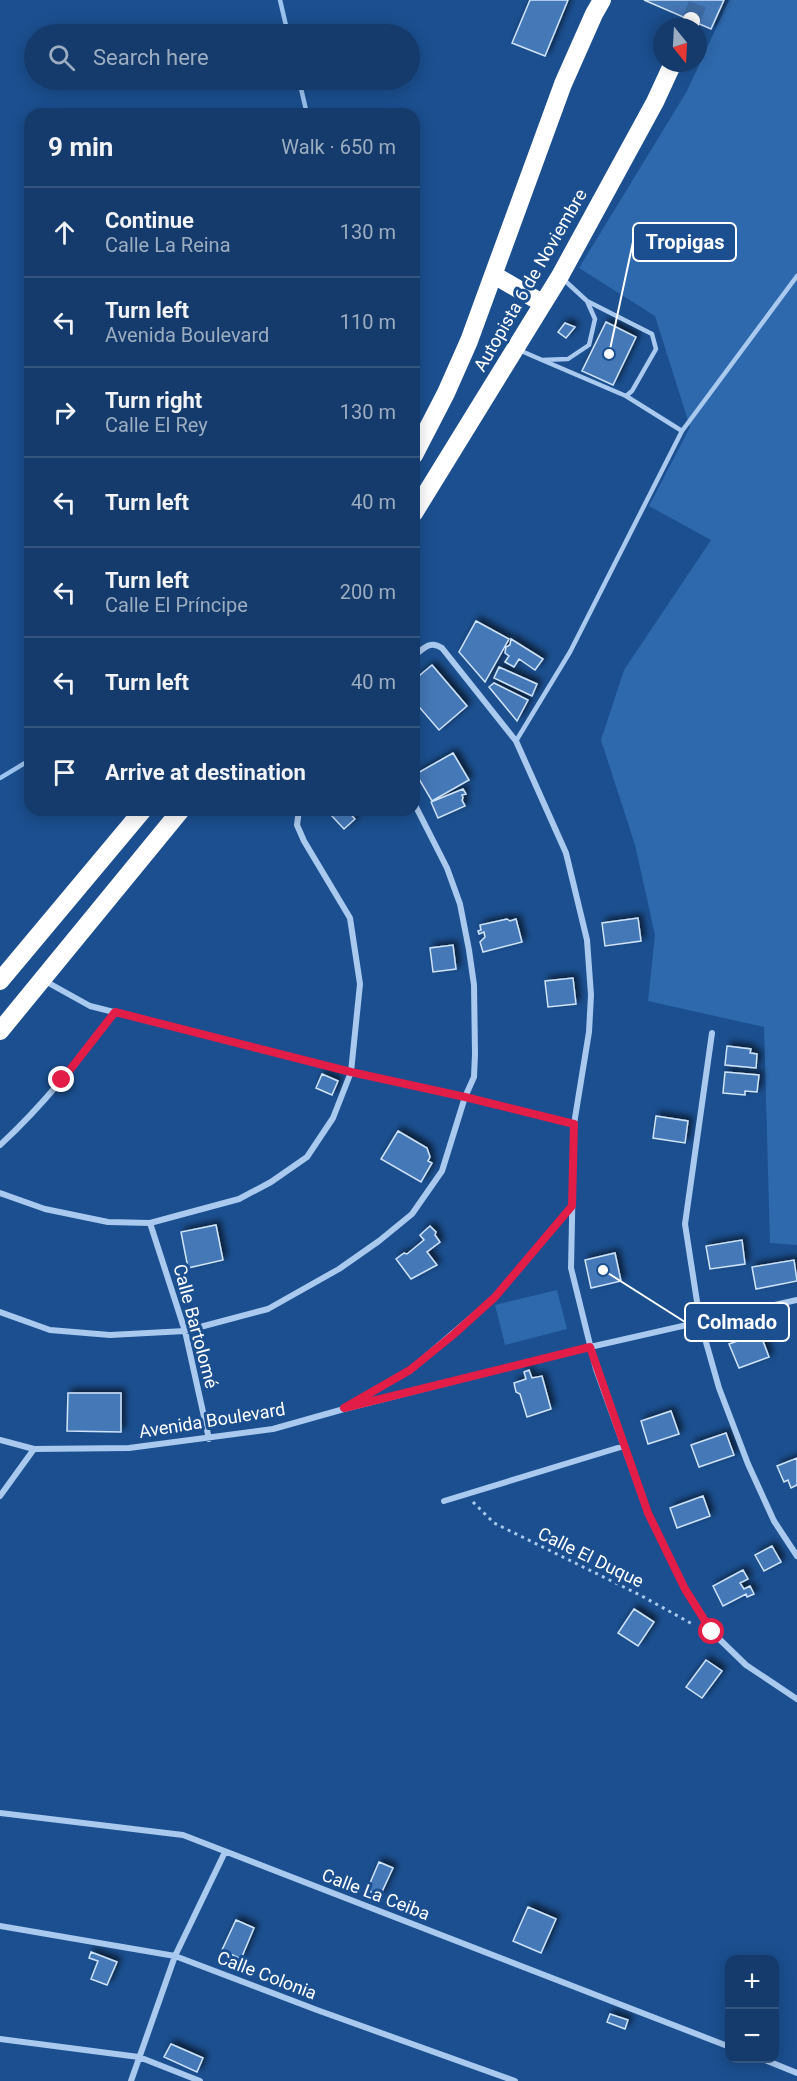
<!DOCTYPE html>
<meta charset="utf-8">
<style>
:root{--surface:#143b6b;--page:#1d4271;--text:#f1f3f6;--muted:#9dadc1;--line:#33557e}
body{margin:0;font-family:Roboto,sans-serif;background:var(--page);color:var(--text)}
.controls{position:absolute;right:18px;bottom:18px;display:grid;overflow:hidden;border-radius:12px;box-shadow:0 3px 15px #0003}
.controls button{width:54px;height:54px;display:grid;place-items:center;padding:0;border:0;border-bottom:2px solid var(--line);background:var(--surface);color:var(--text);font:30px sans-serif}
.compass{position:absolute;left:653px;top:18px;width:54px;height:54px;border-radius:50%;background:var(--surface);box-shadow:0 3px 15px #0003;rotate:162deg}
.stop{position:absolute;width:18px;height:18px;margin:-14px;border:4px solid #e11d48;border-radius:50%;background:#fff}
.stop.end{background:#e11d48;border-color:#fff;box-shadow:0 2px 6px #0008}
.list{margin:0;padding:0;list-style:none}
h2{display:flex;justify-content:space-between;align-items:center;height:78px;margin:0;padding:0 24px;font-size:26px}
h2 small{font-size:20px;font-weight:400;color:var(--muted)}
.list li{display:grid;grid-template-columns:39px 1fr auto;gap:18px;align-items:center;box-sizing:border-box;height:90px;padding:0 24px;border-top:2px solid var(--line)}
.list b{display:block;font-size:22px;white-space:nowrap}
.list p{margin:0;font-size:20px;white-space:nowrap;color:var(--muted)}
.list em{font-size:20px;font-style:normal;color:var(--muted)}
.icon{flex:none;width:33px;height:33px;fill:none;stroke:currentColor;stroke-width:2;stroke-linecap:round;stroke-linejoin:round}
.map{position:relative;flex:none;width:797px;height:2081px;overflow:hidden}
.search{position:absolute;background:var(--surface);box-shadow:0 3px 15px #0003;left:24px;top:24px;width:396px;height:66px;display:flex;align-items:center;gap:15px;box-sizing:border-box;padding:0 21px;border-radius:33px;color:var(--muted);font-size:22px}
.panel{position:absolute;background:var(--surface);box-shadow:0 3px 15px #0003;left:24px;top:108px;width:396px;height:708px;border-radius:18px}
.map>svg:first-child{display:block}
.green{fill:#2e69ad}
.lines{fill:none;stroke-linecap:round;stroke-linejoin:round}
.stream{stroke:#9cc4f0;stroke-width:4.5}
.building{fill:#4478b7;stroke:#cfe3fa;stroke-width:1.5;filter:url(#shadow)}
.motorway-tunnel{stroke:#3d69a0;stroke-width:18;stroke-dasharray:18 9;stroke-linecap:butt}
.path{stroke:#a9c9ee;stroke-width:3;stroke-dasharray:3 4.5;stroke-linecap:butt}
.service{stroke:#a9c9ee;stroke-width:4.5}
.minor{stroke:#a9c9ee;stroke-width:6}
.motorway{stroke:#fff;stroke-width:18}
.route{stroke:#e11d48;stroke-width:8}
.labels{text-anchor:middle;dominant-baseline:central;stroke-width:6;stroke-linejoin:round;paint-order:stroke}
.street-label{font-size:18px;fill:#fff;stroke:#1b4f8f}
.leader{fill:none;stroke:#fff;stroke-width:2}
.callout-dot{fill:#fff;stroke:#1b4f8f;stroke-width:2}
.callout{fill:#1b4f8f;stroke:#fff;stroke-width:2}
.callout-label{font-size:20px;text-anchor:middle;font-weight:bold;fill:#fff}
</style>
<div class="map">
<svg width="797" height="2081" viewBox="0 0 797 2081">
<defs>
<filter id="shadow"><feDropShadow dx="4" dy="-4" stdDeviation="3" flood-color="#0009"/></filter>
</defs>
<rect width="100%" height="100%" fill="#1b4f8f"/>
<path class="green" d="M729 0H797V1245L770 1243 764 1027 648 1001 655 935 635 845 601 740 624 670 711 540 649 506 690 427 655 316 579 268 687 91Z
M557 1290 567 1329 505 1345 495 1305Z"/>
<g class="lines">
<path class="stream" d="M280 0 288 34
M299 80 307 114
M0 778 30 760"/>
</g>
<path class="building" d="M530 0H568L545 56 512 43Z
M644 0H724L711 29Z
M606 322 636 337 613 385 582 371Z
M565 323 575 327 566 338 558 332Z
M476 621 509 639 485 682 459 652Z
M511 639 543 659 535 670 519 659 514 667 505 662 509 656 505 653 506 647 510 645Z
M432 665 467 706 439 730 414 701V680Z
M499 667 537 684 532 696 494 678Z
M494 683 528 700 517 721 489 687Z
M453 753 469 780 432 801 416 774Z
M463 789 466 794 462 795 463 798 462 800 465 806 438 818 431 802Z
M339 810H347L355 819 344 829 332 816Z
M638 918 641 941 605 946 602 923Z
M507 919 510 921 516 919 522 942 483 952 480 942 485 937 484 932 479 934 478 931 481 930 480 925Z
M453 945 456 969 433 972 430 948Z
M573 978 576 1004 548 1007 545 981Z
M727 1046 751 1049 750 1053 757 1054 756 1068 725 1065Z
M725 1072 759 1075 757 1092 745 1091V1095L723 1093Z
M322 1074 338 1081 332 1095 316 1088Z
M656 1116 688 1121 685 1143 653 1138Z
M398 1131 427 1148 430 1157 428 1161 432 1163 421 1182 381 1159Z
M216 1225 223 1260 188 1268 181 1232Z
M430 1226 436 1232 435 1235 440 1242 427 1252 437 1265 411 1279 396 1259 404 1253 407 1254 424 1240 420 1235Z
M742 1240 745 1264 710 1269 706 1246Z
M615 1253 621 1281 591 1288 585 1260Z
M794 1260 797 1281 756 1289 752 1267Z
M760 1333 769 1357 739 1368 729 1344Z
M529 1370 532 1378 542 1376 551 1409 527 1417 520 1394 516 1392 514 1383 526 1379 524 1372Z
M68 1393H121V1432L67 1431Z
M671 1411 679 1434 648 1444 641 1421Z
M726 1433 734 1455 699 1467 691 1445Z
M797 1458V1485L791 1488 788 1480 784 1482 777 1466Z
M703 1496 710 1516 677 1528 670 1508Z
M772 1546 781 1562 764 1571 755 1555Z
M743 1570 748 1579 740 1583 744 1589 750 1586 754 1594 747 1597 746 1594 723 1606 713 1586Z
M634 1609 654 1622 638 1646 618 1633Z
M706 1660 722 1671 702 1698 686 1687Z
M379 1862 393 1868 380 1896 367 1890Z
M528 1907 556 1919 541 1953 513 1941Z
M236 1920 254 1928 241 1959 222 1950Z
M91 1952 117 1962 107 1985 91 1979 98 1961 89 1958Z
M610 2014 628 2020 625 2029 607 2022Z
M171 2044 203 2058 197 2072 164 2057Z"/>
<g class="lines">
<path class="motorway-tunnel" d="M691 21 699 0"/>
<path class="path" d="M473 1502 494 1523 640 1595 694 1625"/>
<path class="service" d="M519 350 542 360 568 359 589 345 595 319 587 301 562 278
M542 360 626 396 632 391 656 349 652 334 587 301
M626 396 682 431
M516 741 570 652 682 431 797 276"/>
<path class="minor" d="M414 656C424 648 430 640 442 648L516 741 566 853 587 940 591 995 589 1032 574 1124 571 1268 596 1369 648 1513 685 1589 712 1632 746 1665 797 1699
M45 981 90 1006 351 1072 465 1097 574 1124
M712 1033 685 1224 700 1321 719 1388 748 1464 774 1521 797 1556
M0 1145C44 1105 79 1059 115 1012
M0 1193 45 1209 108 1222 150 1223 239 1199 271 1182 307 1157 333 1118 351 1072 360 984 350 918 304 841 297 825 299 810
M150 1223 185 1331 209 1439
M0 1312 50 1330 110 1335 185 1331 268 1309 339 1269 379 1241 412 1214 442 1171 465 1097 474 1077 475 1054 474 985 469 950 460 904 447 868 414 803
M352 1404 410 1370 495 1297 572 1206
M0 1440 34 1449
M0 1496 34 1449 129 1448 273 1429 344 1409 590 1347 797 1300
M444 1501 624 1446
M0 1813 183 1835 730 2047
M0 1926 175 1956 317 2010 515 2081
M0 2039 139 2057 200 2081
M760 2058 797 2073
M131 2081 175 1956 225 1852"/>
<path class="motorway" d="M689 27 691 21
M494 275 542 303
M414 455 446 393 469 341 563 84 594 14 602 0
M414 513 560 276 655 102 673 63
M0 981 143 810
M0 1031 181 810"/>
</g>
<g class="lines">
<path class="route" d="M62 1080 115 1012 351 1072 465 1097 574 1124 572 1206 495 1297 453 1335 410 1370 344 1408 590 1347 648 1513 685 1589 712 1632"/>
</g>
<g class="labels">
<g class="street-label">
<text transform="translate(530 280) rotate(-60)">Autopista 6 de Noviembre</text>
<text transform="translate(196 1326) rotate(75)">Calle Bartolomé</text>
<text transform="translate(212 1420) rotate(-9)">Avenida Boulevard</text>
<text transform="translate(591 1557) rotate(26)">Calle El Duque</text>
<text transform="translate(376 1894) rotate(21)">Calle La Ceiba</text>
<text transform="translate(267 1975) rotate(21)">Calle Colonia</text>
</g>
</g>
<path class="leader" d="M609 354L633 242M603 1270L685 1322"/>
<g class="callout-dot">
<circle cx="609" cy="354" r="6"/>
<circle cx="603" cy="1270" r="6"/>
</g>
<g class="callout">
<rect x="633" y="223" width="103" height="38" rx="6"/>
<rect x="685" y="1303" width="104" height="38" rx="6"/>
</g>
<g class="callout-label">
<text x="685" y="249">Tropigas</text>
<text x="737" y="1329">Colmado</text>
</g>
</svg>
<div class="controls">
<button>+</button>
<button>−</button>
</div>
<svg class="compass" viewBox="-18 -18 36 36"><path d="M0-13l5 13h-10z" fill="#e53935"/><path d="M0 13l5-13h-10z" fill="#9dadc1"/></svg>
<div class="stop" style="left:712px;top:1632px"></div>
<div class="stop end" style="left:62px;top:1080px"></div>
<div class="search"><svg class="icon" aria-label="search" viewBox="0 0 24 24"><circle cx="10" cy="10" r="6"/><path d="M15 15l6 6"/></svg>Search here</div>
<section class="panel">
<h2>9 min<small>Walk · 650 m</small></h2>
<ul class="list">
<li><svg class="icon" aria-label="ahead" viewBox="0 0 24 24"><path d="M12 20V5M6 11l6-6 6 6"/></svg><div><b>Continue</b><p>Calle La Reina</p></div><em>130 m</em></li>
<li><svg class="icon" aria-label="left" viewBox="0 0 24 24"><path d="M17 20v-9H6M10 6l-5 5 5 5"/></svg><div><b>Turn left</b><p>Avenida Boulevard</p></div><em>110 m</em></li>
<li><svg class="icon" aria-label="right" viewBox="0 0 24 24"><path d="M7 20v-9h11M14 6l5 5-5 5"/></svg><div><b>Turn right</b><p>Calle El Rey</p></div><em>130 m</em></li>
<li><svg class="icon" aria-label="left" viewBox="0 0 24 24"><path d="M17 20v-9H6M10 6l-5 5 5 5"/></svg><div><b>Turn left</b></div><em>40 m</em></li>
<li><svg class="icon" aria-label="left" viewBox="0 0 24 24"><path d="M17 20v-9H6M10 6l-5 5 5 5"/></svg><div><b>Turn left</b><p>Calle El Príncipe</p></div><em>200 m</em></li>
<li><svg class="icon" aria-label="left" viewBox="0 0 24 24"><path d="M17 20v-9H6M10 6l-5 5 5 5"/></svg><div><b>Turn left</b></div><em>40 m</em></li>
<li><svg class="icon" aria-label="arrive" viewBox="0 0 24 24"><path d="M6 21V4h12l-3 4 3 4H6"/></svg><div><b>Arrive at destination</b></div></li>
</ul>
</section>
</div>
